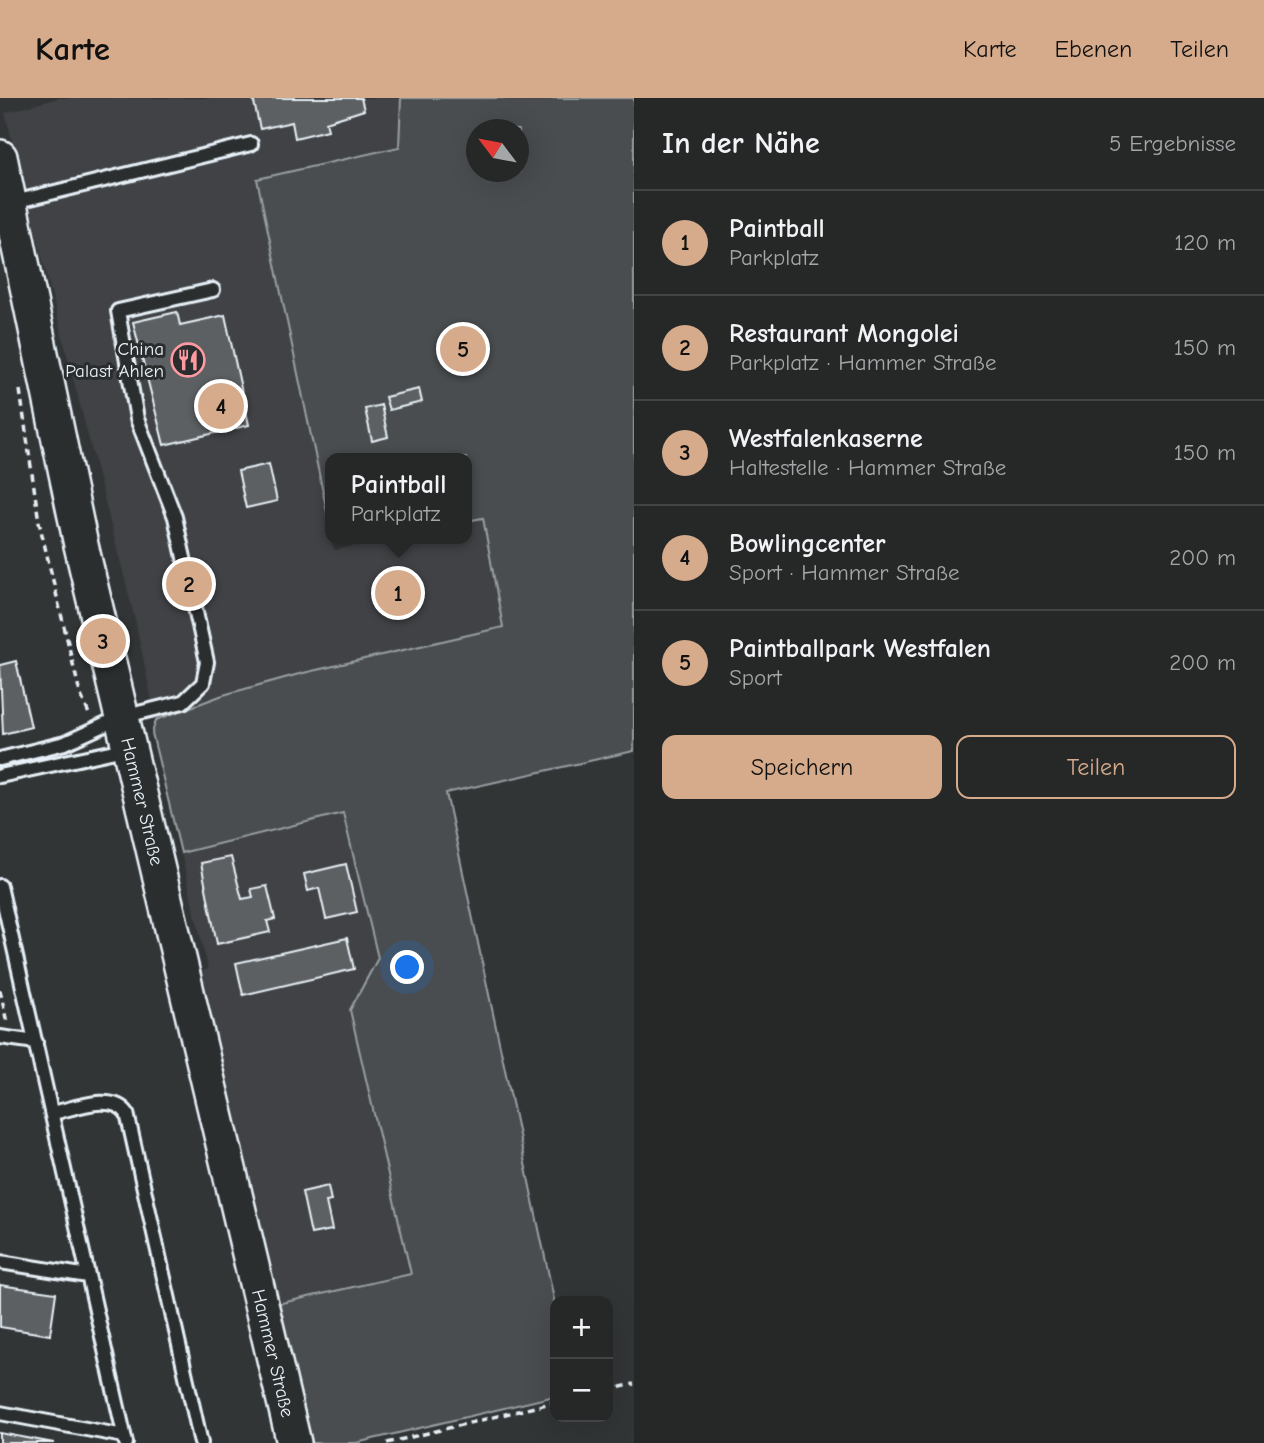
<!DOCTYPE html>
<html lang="de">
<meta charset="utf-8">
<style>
:root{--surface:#262828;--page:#323434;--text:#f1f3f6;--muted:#a4a6a8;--line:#424445;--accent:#d6ab8b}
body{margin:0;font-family:"Comic Neue",sans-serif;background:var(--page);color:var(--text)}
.controls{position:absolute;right:21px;bottom:21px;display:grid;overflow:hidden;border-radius:14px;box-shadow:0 7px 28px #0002}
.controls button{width:63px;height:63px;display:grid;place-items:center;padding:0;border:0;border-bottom:2px solid var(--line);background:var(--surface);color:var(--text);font:35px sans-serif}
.compass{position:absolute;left:466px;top:21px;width:63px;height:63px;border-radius:50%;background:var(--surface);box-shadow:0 7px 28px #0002;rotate:302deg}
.you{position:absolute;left:408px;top:870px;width:24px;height:24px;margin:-18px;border:5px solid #fff;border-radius:50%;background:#1a73e8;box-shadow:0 0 0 10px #1a73e833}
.badge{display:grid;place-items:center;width:46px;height:46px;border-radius:50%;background:var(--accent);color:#111;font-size:23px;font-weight:700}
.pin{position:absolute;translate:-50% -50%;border:4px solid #fff;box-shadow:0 2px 7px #0006}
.popup{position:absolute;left:325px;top:355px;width:147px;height:91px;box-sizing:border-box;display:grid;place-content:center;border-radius:14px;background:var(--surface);filter:drop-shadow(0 2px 5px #0005);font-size:23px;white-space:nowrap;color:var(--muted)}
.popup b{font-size:26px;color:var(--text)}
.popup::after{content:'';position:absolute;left:50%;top:100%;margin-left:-14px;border:14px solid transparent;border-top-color:var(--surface)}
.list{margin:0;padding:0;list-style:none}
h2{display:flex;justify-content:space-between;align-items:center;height:91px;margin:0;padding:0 28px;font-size:30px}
h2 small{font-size:23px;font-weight:400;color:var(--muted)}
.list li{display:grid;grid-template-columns:46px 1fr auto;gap:21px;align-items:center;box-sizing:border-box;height:105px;padding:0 28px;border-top:2px solid var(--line)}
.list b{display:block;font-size:26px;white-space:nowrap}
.list p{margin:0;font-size:23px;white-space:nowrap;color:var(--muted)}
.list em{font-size:23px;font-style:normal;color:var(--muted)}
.actions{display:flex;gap:14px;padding:21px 28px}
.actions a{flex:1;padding:16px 0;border:2px solid var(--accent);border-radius:14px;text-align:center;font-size:24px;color:var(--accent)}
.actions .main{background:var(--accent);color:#111}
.map{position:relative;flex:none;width:634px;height:1345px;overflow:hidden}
header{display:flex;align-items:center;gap:42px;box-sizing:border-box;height:98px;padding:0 35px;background:var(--accent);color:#111}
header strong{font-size:33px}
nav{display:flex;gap:38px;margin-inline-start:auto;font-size:24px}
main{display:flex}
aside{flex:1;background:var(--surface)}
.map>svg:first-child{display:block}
.built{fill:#3f4244}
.green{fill:#494d4f;stroke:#989fa4;stroke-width:2;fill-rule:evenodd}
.building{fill:#5c6063;stroke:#e8f1f8;stroke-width:2}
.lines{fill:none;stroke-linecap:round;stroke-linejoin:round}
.service-casing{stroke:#e8f1f8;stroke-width:18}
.secondary-casing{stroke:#e8f1f8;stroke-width:38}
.path{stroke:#e8f1f8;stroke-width:3.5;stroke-dasharray:7 5;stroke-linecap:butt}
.service{stroke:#2a2d2e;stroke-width:12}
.secondary{stroke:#2a2d2e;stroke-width:33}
.labels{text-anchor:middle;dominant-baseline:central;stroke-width:6;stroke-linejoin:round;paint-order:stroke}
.poi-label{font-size:19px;fill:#e8f1f8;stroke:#2a2d2e;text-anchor:end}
.street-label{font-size:19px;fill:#e8f1f8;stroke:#2a2d2e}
</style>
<header>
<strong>Karte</strong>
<nav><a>Karte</a><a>Ebenen</a><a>Teilen</a></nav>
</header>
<main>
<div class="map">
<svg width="634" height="1345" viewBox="0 0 634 1345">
<rect width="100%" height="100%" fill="#323536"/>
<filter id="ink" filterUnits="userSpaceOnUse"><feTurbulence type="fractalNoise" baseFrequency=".0143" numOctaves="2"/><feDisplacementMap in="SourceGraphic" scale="14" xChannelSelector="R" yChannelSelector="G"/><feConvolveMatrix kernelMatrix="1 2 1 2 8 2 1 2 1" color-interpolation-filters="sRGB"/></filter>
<g filter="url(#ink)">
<path class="built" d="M58 0H401L400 49 258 82 330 428V441L335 452 388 441H466V423L483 420 503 529 299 576 223 597 156 622 134 517 5 15Z
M343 715 378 860 350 912 412 1176 277 1206 200 874 208 871 181 755Z"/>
<path class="green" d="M401 0H634V653L446 695 555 1206V1298L356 1345H308L277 1206 411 1176 350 912 378 860 343 715 181 755 152 635 156 622 223 597 299 576 503 529 483 420 466 423V360H330V428L257 81 399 49ZM477 32H519V74H477Z"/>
<path class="building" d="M253 0H361L364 12 326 24 328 32 295 40 292 24 260 31Z
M177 214 180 227 225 217 249 327 164 347 133 224Z
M419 291 422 304 389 312 385 299Z
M381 307 388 339 372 343 365 311Z
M269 366 277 403 246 410 238 373Z
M16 563 31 629 3 636 0 567Z
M231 759 242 801 253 799 251 791 267 788 275 821 267 823 270 834 217 846 201 765Z
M346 766 357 814 326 821 319 790 308 793 304 776Z
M347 840 354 871 243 897 236 865Z
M328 1088 331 1103 326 1104 332 1132 311 1136 302 1094Z
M0 1187 56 1195 50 1237 0 1229Z
M0 1335 54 1345H0Z"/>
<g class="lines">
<defs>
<path id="service" d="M10 105 251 46
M0 661 65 645 122 619 183 604 203 585 207 564 175 419 137 321 118 213 213 192
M0 678 129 650
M0 788 126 1345
M0 939 36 944
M52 1015C73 1011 112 994 127 1015L201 1345
M0 1164 88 1178
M0 1315 124 1338"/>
<g id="secondary">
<path id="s1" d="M0 59 81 447 294 1345"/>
</g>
</defs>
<use href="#service" class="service-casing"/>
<use href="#secondary" class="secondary-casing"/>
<path class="path" d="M20 292 39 424 80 595 89 616
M0 892 7 925
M608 1292 634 1286
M387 1345 555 1304"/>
<use href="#service" class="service"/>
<use href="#secondary" class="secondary"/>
</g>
</g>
<defs>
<symbol id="restaurant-ring" viewBox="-11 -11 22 22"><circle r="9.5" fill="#2a2d2e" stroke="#ff9aa2" stroke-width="1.5"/><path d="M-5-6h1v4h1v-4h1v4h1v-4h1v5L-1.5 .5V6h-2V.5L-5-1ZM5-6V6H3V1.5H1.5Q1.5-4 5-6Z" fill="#ff9aa2"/></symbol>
</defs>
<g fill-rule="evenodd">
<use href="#restaurant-ring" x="169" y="243" width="38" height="38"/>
</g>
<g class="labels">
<g class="poi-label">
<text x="164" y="251">China<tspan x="164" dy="22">Palast Ahlen</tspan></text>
</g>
<g class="street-label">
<text stroke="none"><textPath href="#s1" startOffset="660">Hammer Straße</textPath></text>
<text stroke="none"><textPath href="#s1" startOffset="1227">Hammer Straße</textPath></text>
</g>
</g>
</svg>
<div class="controls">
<button>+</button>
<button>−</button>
</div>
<svg class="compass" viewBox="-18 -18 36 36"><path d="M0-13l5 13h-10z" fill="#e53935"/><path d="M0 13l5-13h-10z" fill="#a4a6a8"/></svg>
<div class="you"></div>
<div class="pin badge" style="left:398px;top:495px">1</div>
<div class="popup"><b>Paintball</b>Parkplatz</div>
<div class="pin badge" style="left:189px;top:486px">2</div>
<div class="pin badge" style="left:103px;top:543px">3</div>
<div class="pin badge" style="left:221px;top:308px">4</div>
<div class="pin badge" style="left:463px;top:251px">5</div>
</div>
<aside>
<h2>In der Nähe<small>5 Ergebnisse</small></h2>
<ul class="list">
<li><span class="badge">1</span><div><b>Paintball</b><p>Parkplatz</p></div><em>120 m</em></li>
<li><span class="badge">2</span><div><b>Restaurant Mongolei</b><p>Parkplatz · Hammer Straße</p></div><em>150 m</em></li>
<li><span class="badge">3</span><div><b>Westfalenkaserne</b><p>Haltestelle · Hammer Straße</p></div><em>150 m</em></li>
<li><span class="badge">4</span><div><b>Bowlingcenter</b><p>Sport · Hammer Straße</p></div><em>200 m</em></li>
<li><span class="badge">5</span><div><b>Paintballpark Westfalen</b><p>Sport</p></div><em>200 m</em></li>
</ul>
<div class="actions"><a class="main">Speichern</a><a>Teilen</a></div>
</aside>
</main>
